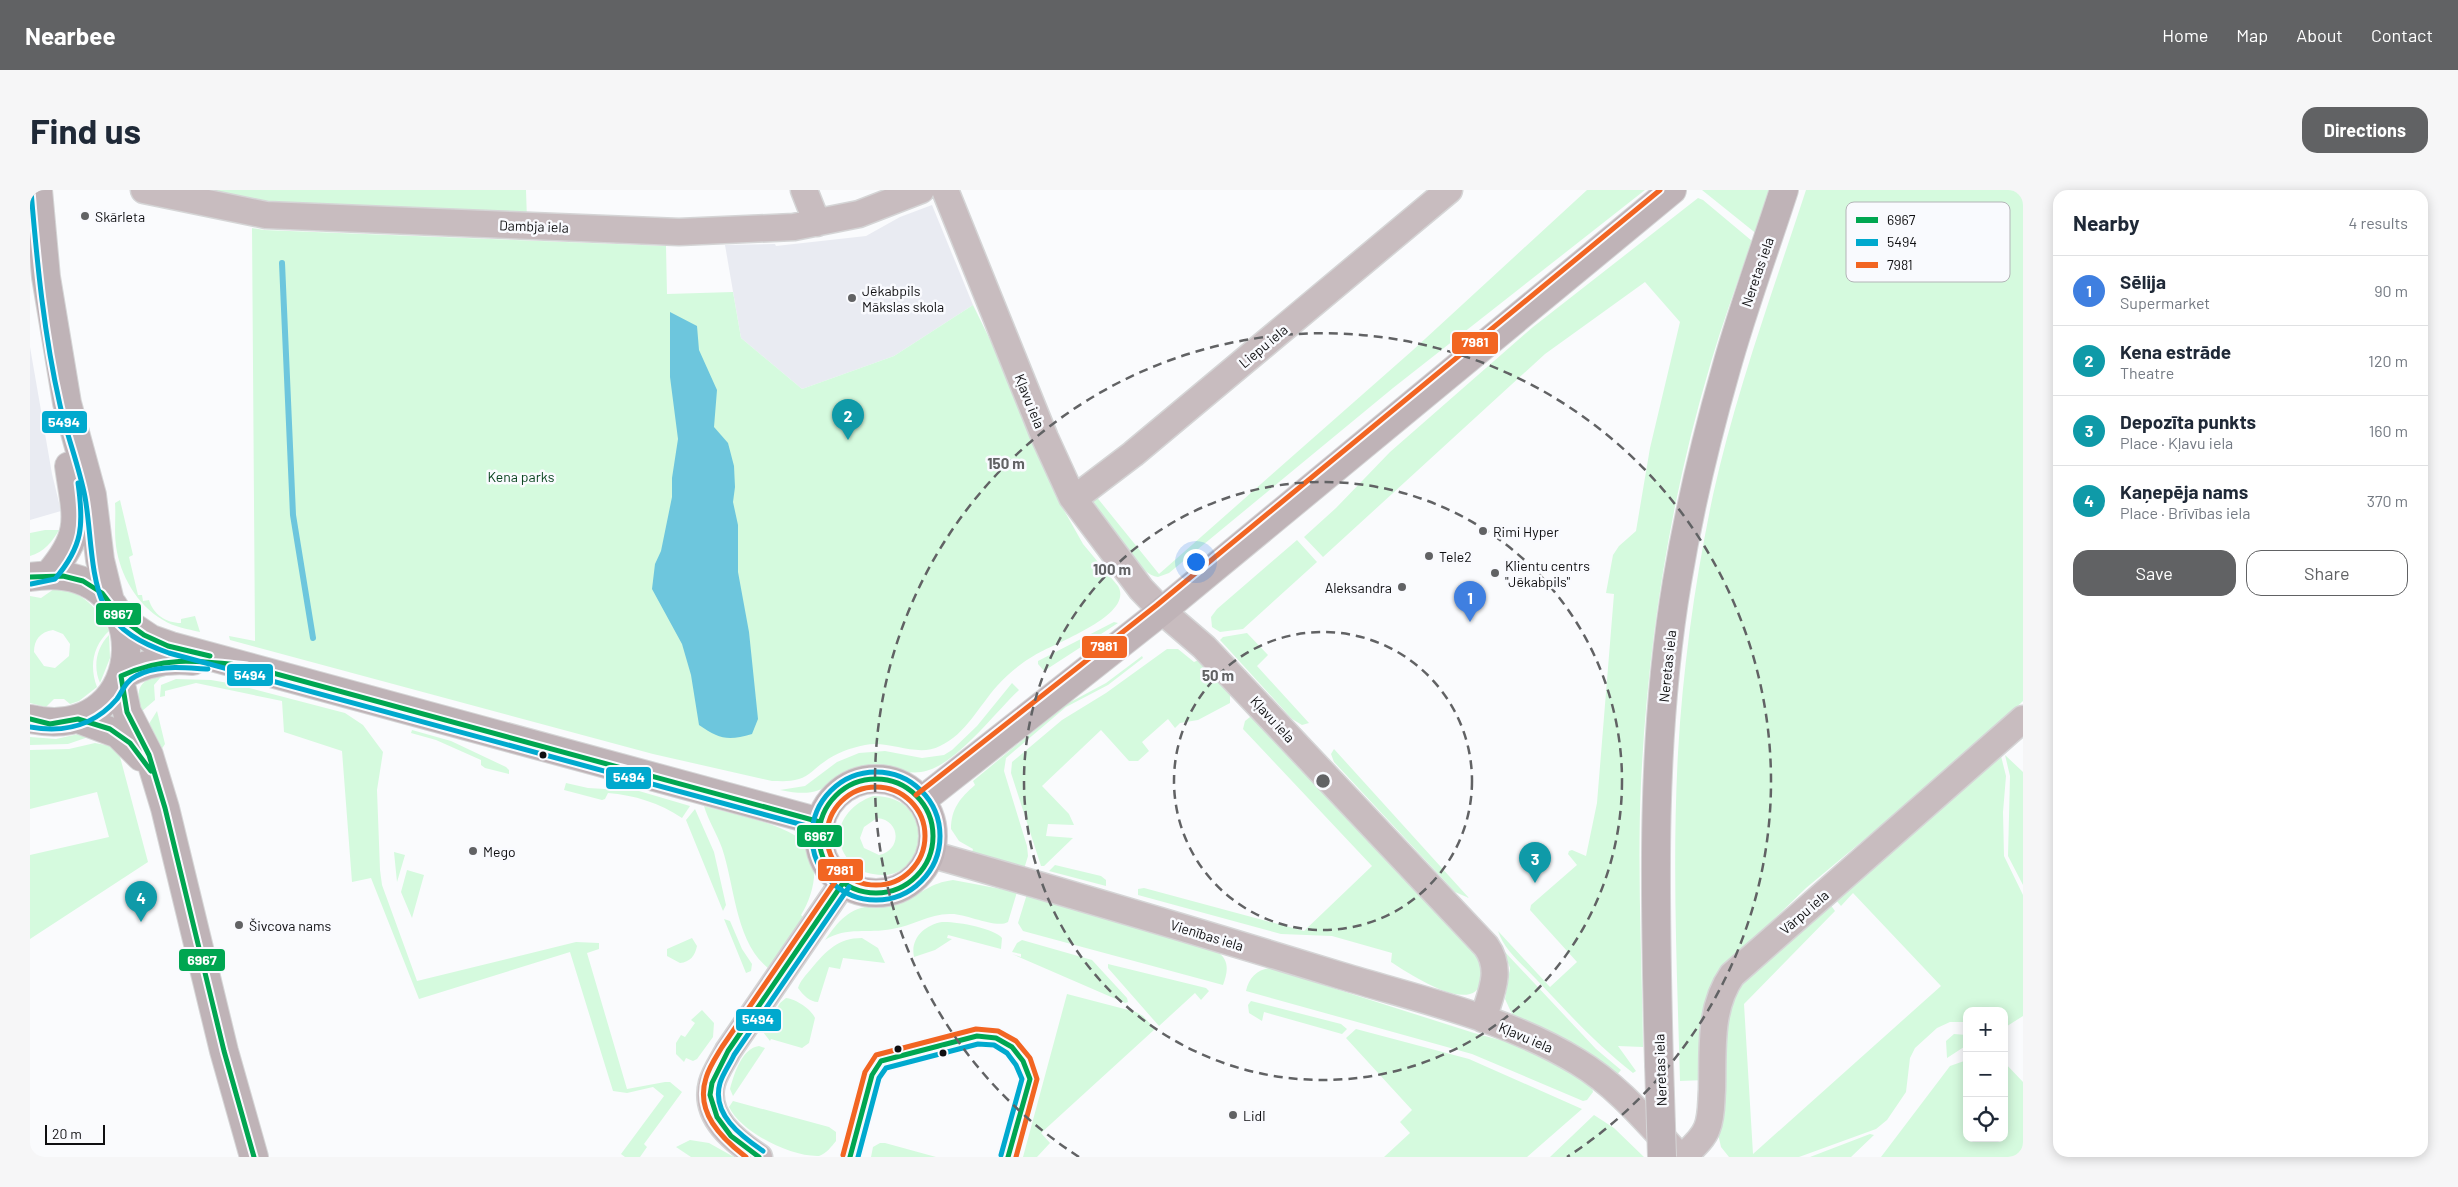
<!DOCTYPE html>
<meta charset="utf-8">
<style>
:root{--surface:#fff;--page:#f6f6f7;--text:#1f2937;--muted:#747a83;--line:#e0e1e3;--accent:#616264}
body{margin:0;font-family:Barlow,sans-serif;background:var(--page);color:var(--text)}
.controls{position:absolute;right:15px;bottom:15px;display:grid;overflow:hidden;border-radius:10px;box-shadow:0 2px 12px #0003}
.controls button{width:45px;height:45px;display:grid;place-items:center;padding:0;border:0;border-bottom:1px solid var(--line);background:var(--surface);color:var(--text);font:25px sans-serif}
.scale{position:absolute;left:15px;bottom:12px;width:60px;box-sizing:border-box;padding-left:5px;border:2px solid #0f0f11;border-top:0;font-size:14px;line-height:18px;white-space:nowrap;color:#0f0f11;-webkit-text-stroke:4px #f9fafe;paint-order:stroke}
.you{position:absolute;left:1165px;top:371px;width:18px;height:18px;margin:-12px;border:4px solid #fff;border-radius:50%;background:#1a73e8;box-shadow:0 0 0 8px #1a73e833}
.badge{display:grid;place-items:center;width:32px;height:32px;border-radius:50%;background:var(--accent);color:#fff;font-size:16px;font-weight:700}
.pin{position:absolute;translate:-50% -41px;filter:drop-shadow(0 1px 2px #0008)}
.pin::after{content:'';position:absolute;top:26px;width:18px;height:15px;background:inherit;clip-path:polygon(0 0,100% 0,50% 100%)}
.list{margin:0;padding:0;list-style:none}
h2{display:flex;justify-content:space-between;align-items:center;height:65px;margin:0;padding:0 20px;font-size:21px}
h2 small{font-size:16px;font-weight:400;color:var(--muted)}
.list li{display:grid;grid-template-columns:32px 1fr auto;gap:15px;align-items:center;box-sizing:border-box;height:70px;padding:0 20px;border-top:1px solid var(--line)}
.list b{display:block;font-size:19px;white-space:nowrap}
.list p{margin:0;font-size:16px;white-space:nowrap;color:var(--muted)}
.list em{font-size:16px;font-style:normal;color:var(--muted)}
.actions{display:flex;gap:10px;padding:15px 20px}
.actions a{flex:1;padding:11px 0;border:1px solid var(--accent);border-radius:15px;text-align:center;font-size:18px;color:var(--accent)}
.actions .main{background:var(--accent);color:#fff}
.icon{flex:none;width:28px;height:28px;fill:none;stroke:currentColor;stroke-width:2;stroke-linecap:round;stroke-linejoin:round}
.map{position:relative;flex:none;width:1993px;height:967px;overflow:hidden;border-radius:15px}
header{display:flex;align-items:center;gap:30px;box-sizing:border-box;height:70px;padding:0 25px;background:var(--accent);color:#fff}
header strong{font-size:24px}
nav{display:flex;gap:28px;margin-inline-start:auto;font-size:18px}
.intro{display:flex;align-items:center;justify-content:space-between;box-sizing:border-box;height:120px;padding:0 30px}
h1{margin:0;font-size:35px}
.button{padding:12px 22px;border-radius:15px;background:var(--accent);color:#fff;font-size:18px;font-weight:700}
main{display:flex;gap:30px;padding:0 30px}
aside{flex:1;background:var(--surface);border-radius:15px;box-shadow:0 2px 12px #0003}
.map>svg:first-child{display:block}
.built{fill:#e9ebf2}
.green{fill:#d5fade;fill-rule:evenodd}
.water{fill:#6dc6dd}
.lines{fill:none;stroke-linecap:round;stroke-linejoin:round}
.stream{stroke:#6dc6dd;stroke-width:6}
.minor-casing{stroke:#d5d5d6;stroke-width:29}
.major-casing{stroke:#d5d5d6;stroke-width:30}
.minor{stroke:#c8bcbf;stroke-width:26}
.major{stroke:#bfb3b7;stroke-width:28}
.major-bridge-casing{stroke:#d5d5d6;stroke-width:30;stroke-linecap:butt}
.major-bridge{stroke:#bfb3b7;stroke-width:28}
.bus-1-casing{stroke:#f9fafe;stroke-width:9}
.bus-2-casing{stroke:#f9fafe;stroke-width:9}
.bus-3-casing{stroke:#f9fafe;stroke-width:9}
.bus-1{stroke:#00a651;stroke-width:5}
.bus-2{stroke:#00a9ce;stroke-width:5}
.bus-3{stroke:#f26522;stroke-width:5}
.ring{fill:none;stroke:#616264;stroke-width:2.5;stroke-dasharray:9 6}
.poi-dot{fill:#616264;stroke:#f9fafe;stroke-width:2}
.bus-dot{fill:#0f0f11;stroke:#f9fafe;stroke-width:2}
.labels{text-anchor:middle;dominant-baseline:central;stroke-width:5;stroke-linejoin:round;paint-order:stroke}
.poi-label{font-size:14px;fill:#0f0f11;stroke:#f9fafe;text-anchor:start}
.street-label{font-size:14px;fill:#0f0f11;stroke:#f9fafe}
.park-label{font-size:14px;fill:#09441f;stroke:#f9fafe}
.key{fill:#f9fafe;stroke:#b3b4b7;stroke-width:1}
.key-label{font-size:14px;fill:#0f0f11}
.centre{fill:#616264;stroke:#f9fafe;stroke-width:2.5}
.ring-label{font-size:15px;text-anchor:middle;font-weight:bold;fill:#616264;stroke:#f9fafe;stroke-width:5;stroke-linejoin:round;paint-order:stroke}
.line-badge{stroke:#f9fafe;stroke-width:2}
.badge-label{font-size:14px;text-anchor:middle;font-weight:bold;fill:#fff}
</style>
<header>
<strong>Nearbee</strong>
<nav><a>Home</a><a>Map</a><a>About</a><a>Contact</a></nav>
</header>
<div class="intro"><h1>Find us</h1><a class="button">Directions</a></div>
<main>
<div class="map">
<svg width="1993" height="967" viewBox="0 0 1993 967">
<rect width="100%" height="100%" fill="#fafbfd"/>
<path class="built" d="M902 15 943 115 864 166 772 199 711 148 695 55 745 54 746 56 836 46 870 27Z
M0 157 22 284 31 321 0 330Z"/>
<path class="green" d="M157 0H496L497 30 255 16Z
M1557 0H1615L1363 198 1139 383 1128 387C1108 386 1072 326 1062 309L1065 305 1129 384 1383 160Z
M1672 0H1743L1728 45Z
M1776 0H1993V511L1943 559 1776 698 1710 762 1676 890 1650 891C1647 782 1642 672 1648 563 1653 477 1665 390 1683 305 1706 201 1743 101 1776 0Z
M1668 8 1673 10 1722 51C1708 91 1693 131 1681 172 1640 309 1618 451 1611 593 1607 681 1612 769 1613 857L1588 856 1606 881 1603 883C1567 855 1537 822 1506 789 1493 775 1474 760 1468 741L1520 797 1547 772 1500 720 1501 715 1547 675 1538 664 1539 661 1542 660 1556 666 1567 613 1584 404 1576 403 1583 365 1589 356 1606 341 1620 258 1650 132 1615 92 1515 164 1293 367 1274 347 1306 318 1360 262 1503 137Z
M222 38 234 40 636 56 637 104 703 102 711 148 772 199 864 166 943 115 968 166 1026 306 1053 354 1088 396C1105 425 1024 453 1005 465 991 473 978 484 967 496 949 516 936 544 910 556 887 568 860 550 835 555 820 558 806 563 794 572 785 578 779 586 769 589 760 592 751 591 742 591L623 564 200 450 199 446 225 451Z
M90 310 103 365 99 367 108 405H112L113 411 119 410C123 424 136 433 151 433V429L165 426 170 442C157 439 144 437 133 430 107 415 90 385 86 356 84 342 86 328 85 313Z
M15 340H29C22 352 14 362 0 366V343Z
M1267 350 1287 372 1213 439 1190 442 1182 437 1181 427 1187 419Z
M24 399C50 398 69 419 79 441 63 456 59 476 67 497L49 511 40 514 34 509H24L16 517 0 513V406L11 408ZM23 440 33 444 40 454 39 466 25 478 14 476 4 462C4 450 10 442 23 440Z
M1084 432 1088 433 1014 481 1008 474V471Z
M1217 443 1238 465 1227 476 1279 533 1272 535 1262 529 1190 450 1193 447Z
M79 445 80 468 70 493C63 477 66 458 79 445Z
M1137 459H1148L1164 472 1171 469 1200 501V513L1168 530 1150 533 1145 538 1138 529 1112 552 1119 561 1108 571H1099L1071 540 1012 596 1039 624 1044 635 1018 634 1016 646 1043 648 1014 676H1011L981 583 982 572 1032 530 1076 503Z
M1112 466 1113 468 1078 495 1036 517 976 568 974 581 997 656 998 666 994 679 942 662 943 659 929 651 921 639C921 619 930 608 945 595L943 591 1035 515 1076 493Z
M137 483 138 485 130 488 124 495 125 510 111 522C104 494 112 490 137 483Z
M146 489 181 490 204 494 315 523 333 535 353 562 347 600 350 680 352 695 387 791 546 752 569 753V759L557 763 597 899 635 892H640L652 902 614 954 617 957 610 967H595L591 964 634 906 623 897 597 903 583 901 540 762 389 809 341 688 322 692 312 561 254 542 252 511 166 493 135 501V506L130 507 131 495Z
M982 493 989 500C965 522 924 578 891 582 870 585 852 571 831 578 792 591 798 610 750 600L775 596 807 572 829 563 855 561 892 568 914 565 922 560 947 536Z
M127 521 135 554 131 560 117 537Z
M1220 527 1223 528 1452 769C1452 775 1454 783 1452 789 1445 829 1377 782 1361 772L1362 763 1302 746 1251 744 1108 705V699L1114 698 1274 741 1342 676 1213 539 1215 531Z
M382 540 421 551 476 577 479 580V584L455 578 451 575V570L406 550 381 543Z
M53 543 67 544 38 554 0 555V547L26 549Z
M65 553 81 556 89 563 118 672 0 749V665L79 647 67 602 0 619V560L39 559Z
M1304 559 1439 708 1425 702 1304 572 1301 564Z
M1970 562 1976 586 1973 622 1974 666 1993 705V826L1974 838V821H1937V832H1920L1907 838 1885 858 1880 868 1876 902 1857 930 1846 939 1769 967H1699L1691 957 1688 944 1689 860 1703 802 1800 714 1805 721 1714 814 1723 964 1911 796 1823 703 1811 716 1805 709Z
M1975 565 1993 582V695L1978 666 1980 586Z
M536 593 558 598 609 601 660 616 652 628C630 613 604 605 578 603L575 609 572 610 534 600Z
M843 606C910 605 897 696 843 684 835 683 828 680 822 674 797 648 812 617 843 606ZM847 628C871 630 872 660 849 665L834 658 830 648 834 637Z
M674 616C702 624 741 631 766 646 794 663 785 703 771 725L773 727 739 779C705 752 705 696 692 658 687 644 678 630 674 616Z
M665 619 684 662 696 715 693 721 656 630Z
M364 662 375 665 367 692Z
M1025 675 1071 686 1076 690V696L1019 681Z
M377 680 394 685 382 728 371 702Z
M923 690 987 702 978 732C967 739 936 724 922 724 900 723 883 736 862 739 838 744 817 736 795 750 808 732 819 717 843 716 854 716 864 716 874 711 893 703 900 693 923 690Z
M997 704 1186 761C1200 769 1198 782 1193 795L993 741 988 733Z
M694 729 700 731 712 759 722 774 721 781 716 783Z
M912 732C924 731 965 738 972 748L971 759 918 745 917 748 922 749 905 760 884 767C880 748 895 735 912 732Z
M662 748 667 756C665 766 660 772 650 773L637 766V759Z
M832 748 848 758 855 773 813 768 810 779 799 777 788 812C780 812 773 805 768 798 770 791 776 785 781 779 796 761 808 748 832 748Z
M992 750 1062 770 1097 808 1098 812 1095 813 982 764 991 767V764L982 762 987 753Z
M1474 761 1566 859 1591 880 1586 886 1482 824 1475 809 1480 778Z
M1078 774 1176 798 1179 801 1171 810 1165 803 1129 836 1078 778Z
M1240 778 1444 843 1485 854 1530 874 1562 897 1563 902 1557 910 1553 911 1442 864 1216 801C1219 788 1226 780 1240 778Z
M1037 804 1106 822 1113 826 1125 839 1011 943 1020 953 1007 967H993Z
M756 808C766 809 781 819 785 828L779 853 772 858 741 849 740 851 733 842 750 813Z
M1221 811 1311 834 1317 839 1312 844 1234 822 1232 831 1219 823 1218 815Z
M672 820 684 833 683 847 667 869 663 871 656 868 654 872 646 864V853L651 845 655 847 665 833 661 830Z
M1326 839 1439 869 1552 919 1497 967H1354L1380 943 1370 932 1382 920 1316 848Z
M1924 844 1937 845V855L1917 868 1916 851Z
M729 856 735 858 703 906 700 899C704 884 712 858 729 856Z
M1937 870V948H1974V872L1993 892V967H1851L1920 876Z
M703 911 799 937 806 942V951C801 957 797 963 789 966 760 967 711 942 699 917Z
M1564 925 1584 938 1614 967H1520Z
M1840 944 1844 945 1821 967H1780Z
M660 950 679 953 704 967H661L646 957Z
M850 953H855L906 967H841L843 957Z"/>
<path class="water" d="M640 122 667 136 669 160 687 200 684 237 698 253 704 276 705 297 703 312 708 335V382L719 442 728 529 722 544C698 551 689 549 669 535L661 485 652 454 622 399 625 374 631 361 642 307V288L648 249 640 187Z"/>
<g class="lines">
<path class="stream" d="M252 73 263 325 283 448"/>
<defs>
<path id="minor" d="M114 0 236 25 649 42 764 37 829 24 891 0
M774 0 787 33
M915 0 1015 248 1042 307 1111 399 1132 421 1174 457 1456 756C1473 780 1461 803 1453 829
M1042 307 1053 302 1103 264 1419 0
M900 664C1038 703 1175 744 1312 786 1391 810 1476 828 1548 872 1588 896 1618 933 1650 967
M729 967C705 951 673 927 682 893 685 882 693 871 698 861L813 693
M1653 967C1662 958 1673 949 1677 938 1682 926 1681 912 1682 900 1683 860 1679 818 1702 785L1993 529"/>
<path id="major" d="M8 0 16 87 37 213 62 305 70 370 80 411
M20 383C55 342 46 326 39 276
M0 387C132 365 124 557 0 529
M91 429 121 449 141 456 790 632
M91 486C114 473 137 468 163 471
M90 490 97 522 119 565 135 618 194 861 224 967
M48 529 88 544 111 567
M789 646a57 57 0 1 1 114 0a57 57 0 1 1-114 0Z
M891 611 1132 421 1642 0
M1629 874C1625 713 1620 552 1647 392 1659 320 1676 249 1696 179 1713 118 1735 59 1754 0"/>
</defs>
<use href="#minor" class="minor-casing"/>
<use href="#major" class="major-casing"/>
<use href="#minor" class="minor"/>
<use href="#major" class="major"/>
<defs>
<path id="major-bridge" d="M1629 874 1632 967"/>
</defs>
<use href="#major-bridge" class="major-bridge-casing"/>
<use href="#major-bridge" class="major-bridge"/>
<defs>
<path id="bus-1" d="M0 387 33 386 53 391 72 403 92 429 114 445 138 456 180 466
M0 529 20 534 48 529 80 539 100 553 121 581
M789 646a57 57 0 1 1 114 0a57 57 0 1 1-114 0Z
M224 967 194 861 135 618 119 565 97 522 91 486C135 465 171 471 217 476L790 632
M729 967 701 946 687 927 680 905 682 893 698 861 813 693
M820 967 842 885 851 871 947 846 966 848 982 857 993 871 1000 889 978 967"/>
<path id="bus-2" d="M1 1C7 72 14 145 30 215 37 246 49 276 55 307 61 339 60 387 74 415 87 441 113 454 139 463L788 639
M1 394 25 389C53 356 54 335 48 293
M0 537C34 543 64 536 87 509 93 500 96 491 106 486 127 474 155 478 178 479
M782 646a64 64 0 1 1 128 0a64 64 0 1 1-128 0Z
M733 961C711 946 681 924 690 893 693 883 700 874 704 865L819 697
M828 967 849 888 856 878 948 854 964 855 977 863 986 875 992 889 971 965"/>
<path id="bus-3" d="M797 646a49 49 0 1 1 98 0a49 49 0 1 1-98 0Z
M886 605 1127 415 1630 0
M813 965 835 882 846 865 946 839 968 841 986 851 1000 868 1007 889 986 967
M716 967C691 948 665 922 676 888 679 877 686 867 692 857L807 689"/>
</defs>
<use href="#bus-1" class="bus-1-casing"/>
<use href="#bus-2" class="bus-2-casing"/>
<use href="#bus-3" class="bus-3-casing"/>
<use href="#bus-1" class="bus-1"/>
<use href="#bus-2" class="bus-2"/>
<use href="#bus-3" class="bus-3"/>
</g>
<g class="ring">
<circle cx="1293" cy="591" r="149"/>
<circle cx="1293" cy="591" r="299"/>
<path d="M1049 967A448 448 0 1 1 1537 967"/>
</g>
<g class="poi-dot">
<circle cx="55" cy="26" r="5"/>
<circle cx="822" cy="108" r="5"/>
<circle cx="1453" cy="341" r="5"/>
<circle cx="1399" cy="366" r="5"/>
<circle cx="1465" cy="383" r="5"/>
<circle cx="1372" cy="397" r="5"/>
<circle cx="443" cy="661" r="5"/>
<circle cx="209" cy="735" r="5"/>
<circle cx="1203" cy="925" r="5"/>
</g>
<g class="bus-dot">
<circle cx="513" cy="565" r="4.5"/>
<circle cx="868" cy="859" r="4.5"/>
<circle cx="913" cy="863" r="4.5"/>
</g>
<g class="labels">
<g class="poi-label">
<text x="65" y="26">Skārleta</text>
<text x="832" y="100">Jēkabpils<tspan x="832" dy="16">Mākslas skola</tspan></text>
<text x="1463" y="341">Rimi Hyper</text>
<text x="1409" y="366">Tele2</text>
<text x="1475" y="375">Klientu centrs<tspan x="1475" dy="16">"Jēkabpils"</tspan></text>
<text x="1362" y="397" text-anchor="end">Aleksandra</text>
<text x="453" y="661">Mego</text>
<text x="219" y="735">Šivcova nams</text>
<text x="1213" y="925">Lidl</text>
</g>
<g class="street-label">
<text transform="translate(504 36) rotate(2)">Dambja iela</text>
<text transform="translate(1727 82) rotate(-71)">Neretas iela</text>
<text transform="translate(1233 156) rotate(-40)">Liepu iela</text>
<text transform="translate(1000 211) rotate(68)">Kļavu iela</text>
<text transform="translate(1637 476) rotate(-84)">Neretas iela</text>
<text transform="translate(1243 529) rotate(47)">Kļavu iela</text>
<text transform="translate(1774 722) rotate(-41)">Vārpu iela</text>
<text transform="translate(1177 745) rotate(17)">Vienības iela</text>
<text transform="translate(1496 847) rotate(23)">Kļavu iela</text>
<text transform="translate(1630 880) rotate(-92)">Neretas iela</text>
</g>
<g class="park-label">
<text x="491" y="286">Kena parks</text>
</g>
</g>
<rect x="1816" y="12" width="164" height="80" rx="8" class="key"/>
<rect x="1826" y="27" width="22" height="6" fill="#00a651"/>
<rect x="1826" y="49" width="22" height="7" fill="#00a9ce"/>
<rect x="1826" y="72" width="22" height="6" fill="#f26522"/>
<g class="key-label">
<text x="1857" y="35">6967</text>
<text x="1857" y="57">5494</text>
<text x="1857" y="80">7981</text>
</g>
<circle cx="1293" cy="591" r="8" class="centre"/>
<g class="ring-label">
<text x="976" y="279">150 m</text>
<text x="1082" y="385">100 m</text>
<text x="1188" y="491">50 m</text>
</g>
<g class="line-badge">
<rect x="1421" y="141" width="48" height="24" rx="5" fill="#f26522"/>
<rect x="11" y="220" width="47" height="24" rx="5" fill="#00a9ce"/>
<rect x="65" y="412" width="47" height="24" rx="5" fill="#00a651"/>
<rect x="1051" y="445" width="47" height="24" rx="5" fill="#f26522"/>
<rect x="196" y="473" width="48" height="24" rx="5" fill="#00a9ce"/>
<rect x="575" y="576" width="47" height="24" rx="5" fill="#00a9ce"/>
<rect x="766" y="634" width="47" height="24" rx="5" fill="#00a651"/>
<rect x="787" y="668" width="47" height="24" rx="5" fill="#f26522"/>
<rect x="148" y="758" width="48" height="24" rx="5" fill="#00a651"/>
<rect x="705" y="818" width="47" height="24" rx="5" fill="#00a9ce"/>
</g>
<g class="badge-label">
<text x="1445" y="157">7981</text>
<text x="34" y="237">5494</text>
<text x="88" y="429">6967</text>
<text x="1074" y="461">7981</text>
<text x="220" y="490">5494</text>
<text x="599" y="592">5494</text>
<text x="789" y="651">6967</text>
<text x="810" y="685">7981</text>
<text x="172" y="775">6967</text>
<text x="728" y="834">5494</text>
</g>
</svg>
<div class="controls">
<button>+</button>
<button>−</button>
<button><svg class="icon" aria-label="locate" viewBox="0 0 24 24"><circle cx="12" cy="12" r="6"/><path d="M12 2v4M12 18v4M2 12h4M18 12h4"/></svg></button>
</div>
<div class="scale">20 m</div>
<div class="you"></div>
<div class="pin badge" style="left:1440px;top:432px;background:#3f7fe0">1</div>
<div class="pin badge" style="left:818px;top:250px;background:#0f9aa8">2</div>
<div class="pin badge" style="left:1505px;top:693px;background:#0f9aa8">3</div>
<div class="pin badge" style="left:111px;top:732px;background:#0f9aa8">4</div>
</div>
<aside>
<h2>Nearby<small>4 results</small></h2>
<ul class="list">
<li><span class="badge" style="background:#3f7fe0">1</span><div><b>Sēlija</b><p>Supermarket</p></div><em>90 m</em></li>
<li><span class="badge" style="background:#0f9aa8">2</span><div><b>Kena estrāde</b><p>Theatre</p></div><em>120 m</em></li>
<li><span class="badge" style="background:#0f9aa8">3</span><div><b>Depozīta punkts</b><p>Place · Kļavu iela</p></div><em>160 m</em></li>
<li><span class="badge" style="background:#0f9aa8">4</span><div><b>Kaņepēja nams</b><p>Place · Brīvības iela</p></div><em>370 m</em></li>
</ul>
<div class="actions"><a class="main">Save</a><a>Share</a></div>
</aside>
</main>
